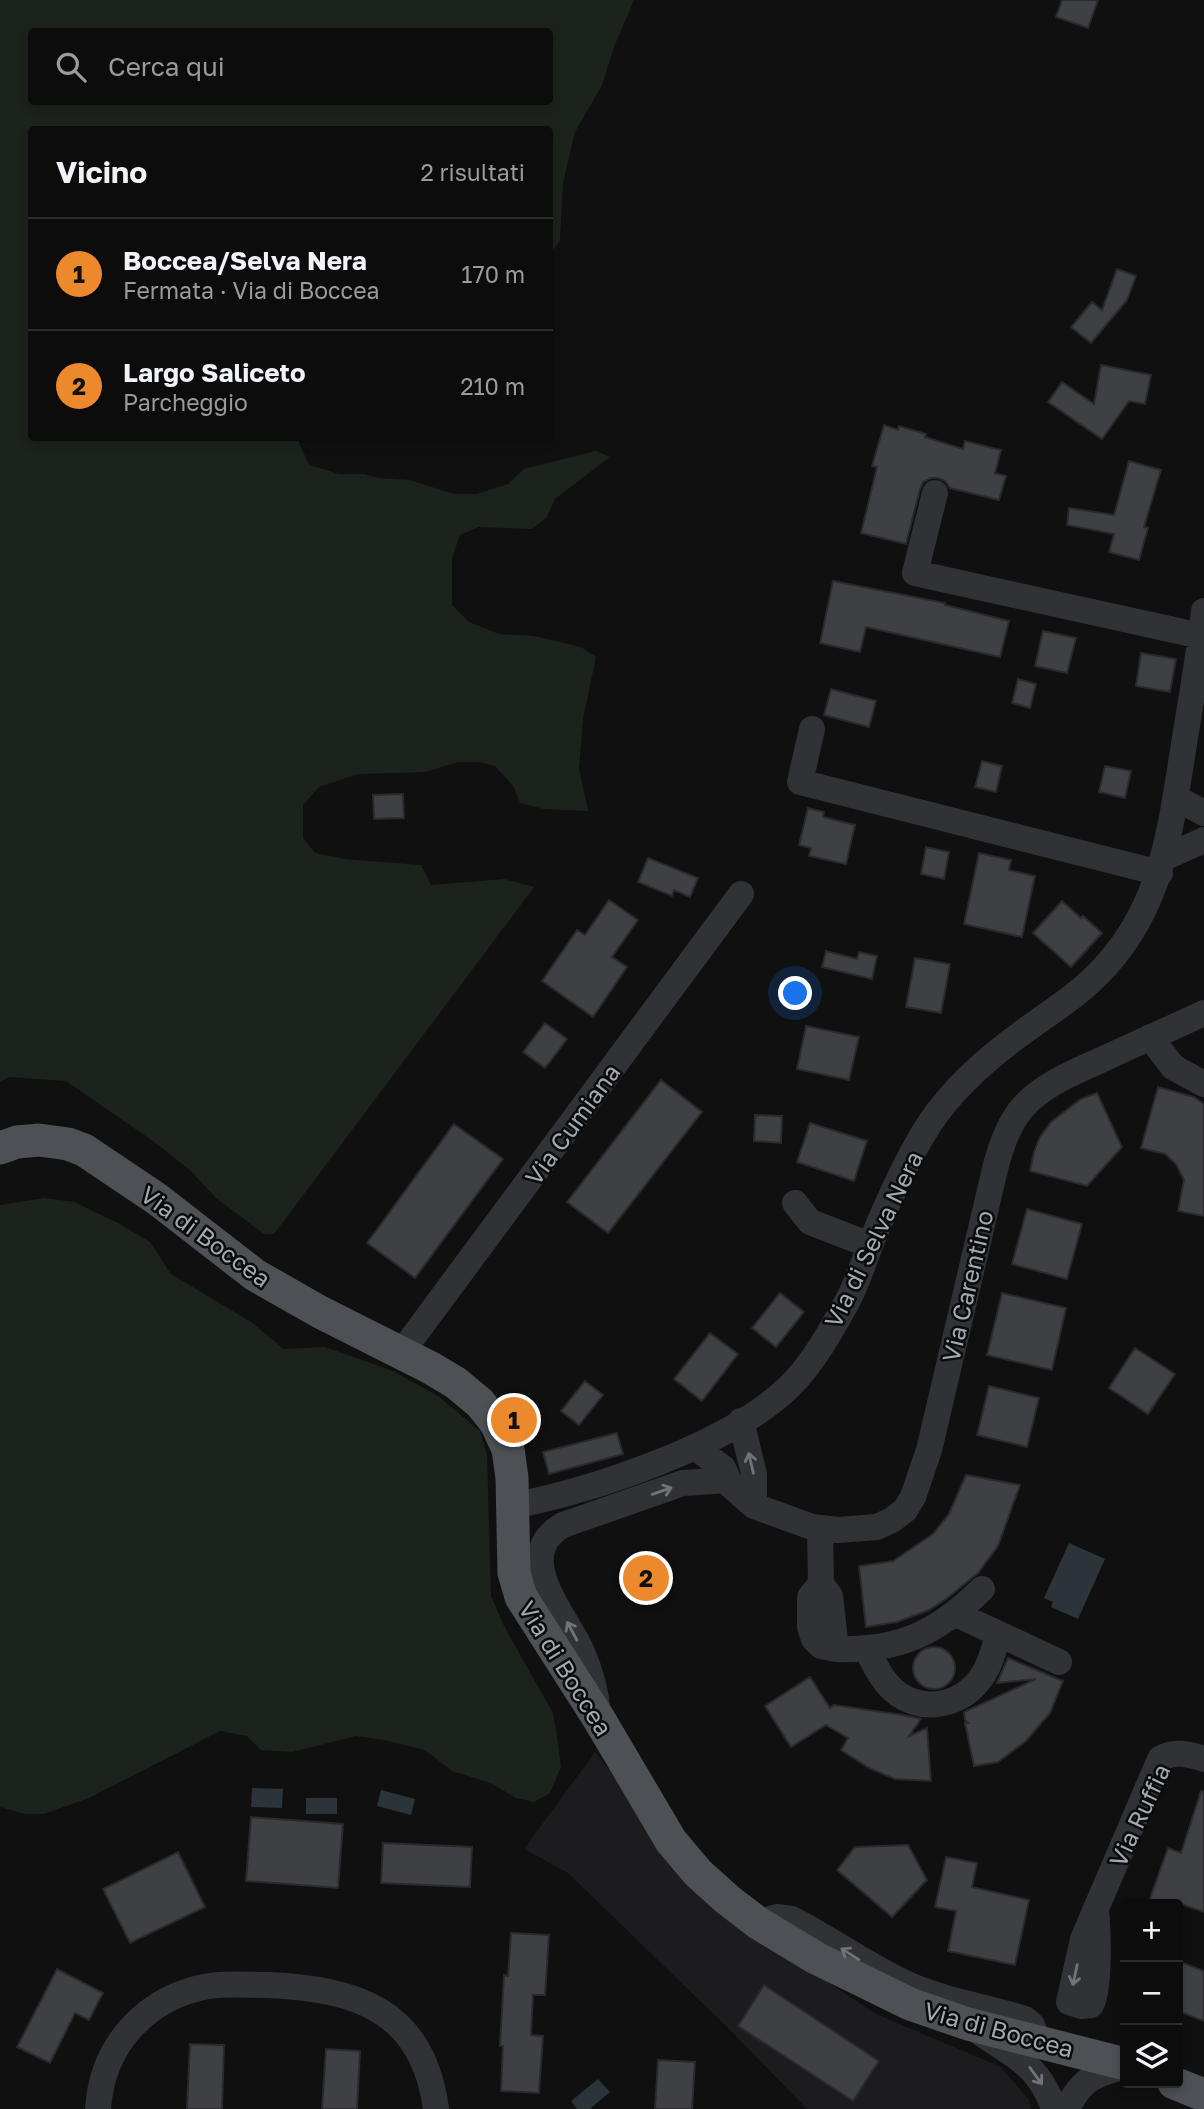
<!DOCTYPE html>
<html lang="it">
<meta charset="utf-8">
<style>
:root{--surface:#0c0c0d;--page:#1a1a1b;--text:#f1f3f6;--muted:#9a9b9d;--line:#2c2c2e;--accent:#ec892d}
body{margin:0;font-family:"Golos Text",sans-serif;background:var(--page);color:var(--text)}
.controls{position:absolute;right:21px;bottom:21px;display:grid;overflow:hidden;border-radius:7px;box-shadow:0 4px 10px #0003}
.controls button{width:63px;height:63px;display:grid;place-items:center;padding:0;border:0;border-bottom:2px solid var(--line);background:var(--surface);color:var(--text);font:35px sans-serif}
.you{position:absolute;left:796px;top:994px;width:24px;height:24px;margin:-18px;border:5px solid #fff;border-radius:50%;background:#1a73e8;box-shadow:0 0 0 10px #1a73e833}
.badge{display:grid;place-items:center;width:46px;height:46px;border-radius:50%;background:var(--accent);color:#111;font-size:23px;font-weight:700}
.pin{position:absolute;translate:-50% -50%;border:4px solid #fff;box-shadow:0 2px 7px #0006}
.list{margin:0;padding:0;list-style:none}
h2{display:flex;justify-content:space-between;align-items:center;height:91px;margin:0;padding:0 28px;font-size:30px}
h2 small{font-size:23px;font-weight:400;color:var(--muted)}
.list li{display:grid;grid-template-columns:46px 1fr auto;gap:21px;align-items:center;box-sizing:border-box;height:112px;padding:0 28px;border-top:2px solid var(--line)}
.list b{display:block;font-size:26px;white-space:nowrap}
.list p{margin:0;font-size:23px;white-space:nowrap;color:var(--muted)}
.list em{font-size:23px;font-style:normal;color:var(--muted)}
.icon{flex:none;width:38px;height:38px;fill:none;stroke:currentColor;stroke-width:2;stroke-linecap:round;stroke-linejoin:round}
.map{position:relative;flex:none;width:1204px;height:2109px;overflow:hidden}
.search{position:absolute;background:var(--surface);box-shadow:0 4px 10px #0003;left:28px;top:28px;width:525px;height:77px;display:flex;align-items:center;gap:18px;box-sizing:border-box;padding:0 24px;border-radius:7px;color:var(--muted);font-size:26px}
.panel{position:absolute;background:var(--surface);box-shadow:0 4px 10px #0003;left:28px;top:126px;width:525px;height:315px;border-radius:7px}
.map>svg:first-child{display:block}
.built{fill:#1c1c1e}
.green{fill:#1c231c;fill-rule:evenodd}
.water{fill:#2a3439}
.building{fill:#3f4044;stroke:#2a2a2d;stroke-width:2}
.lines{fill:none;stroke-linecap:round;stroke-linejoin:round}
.minor{stroke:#313236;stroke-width:26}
.major{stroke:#4d5055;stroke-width:33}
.oneway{stroke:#6f737a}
.labels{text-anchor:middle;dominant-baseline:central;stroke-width:5;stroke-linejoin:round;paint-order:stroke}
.street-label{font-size:24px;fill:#a1a9b1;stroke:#0b0b0c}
</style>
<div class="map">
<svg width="1204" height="2109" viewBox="0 0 1204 2109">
<rect width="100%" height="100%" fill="#101011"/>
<path class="built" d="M595 1752 726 1915 876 2014 1001 2067 1029 2100 1031 2109H807L728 2028 568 1873 524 1849Z"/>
<path class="green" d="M0 0H634L614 47 602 85 575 132 563 183 560 241 550 254V130H32V438H297L309 465 339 474H364L378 478 409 480 454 494H477L508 484 524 469 596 451 610 457 555 499 547 517 532 529 479 527 460 535 452 558V605L469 622 499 634 534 636 581 647 596 657 583 719 579 768 588 811 544 809 520 803 514 787 495 766 479 762H458L426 772 358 774 319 787 303 805V838L315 853 344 859 421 865 431 885 504 879 534 887 274 1234H264L216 1198 190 1170 153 1141 66 1081 9 1077 0 1082ZM32 32H550V102H32Z
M44 1198 74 1202 118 1223 150 1242 171 1274 251 1322 284 1349 325 1347 393 1371 438 1396 480 1431 487 1455 491 1596 503 1624 553 1713 557 1736 561 1767 550 1793 534 1802 516 1798 491 1783 452 1771 425 1750 384 1740 356 1736 292 1752 261 1750 247 1736 220 1731 89 1798 44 1814H25L0 1807V1205Z"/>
<path class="water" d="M1069 1543 1105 1559 1078 1619 1051 1607 1053 1602 1044 1598Z
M252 1788 283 1789 282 1808 251 1807Z
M381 1790 415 1799 411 1815 377 1806Z
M306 1798H337V1814H306Z
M598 2079 610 2092 590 2109H577L571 2101Z"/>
<path class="building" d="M1062 0H1098L1088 28 1056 17Z
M1117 269 1136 276 1127 300 1091 343 1071 327 1092 302 1102 310Z
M1101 365 1151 375 1145 404 1129 401 1102 439 1048 402 1062 382 1094 404Z
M884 425 898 430 899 426 926 434 925 437 963 449 965 441 1001 450 995 473 1006 476 999 500 950 488 945 481 938 478H931L923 482 920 489 906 544 861 533 877 467 872 466Z
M1129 461 1161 470 1144 527 1148 528 1139 560 1109 552 1114 534 1067 525 1069 508 1114 515Z
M833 581 945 603V605L1009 621 1000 657 866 627 860 652 820 643Z
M1043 631 1076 638 1067 673 1035 666Z
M1141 653 1176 659 1170 692 1136 686Z
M1018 679 1036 684 1030 708 1012 703Z
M831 689 876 701 869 727 824 715Z
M982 761 1002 766 996 792 975 787Z
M1105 766 1131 771 1125 798 1099 792Z
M403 794 404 818 374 819 373 795Z
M808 808 824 812 823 817 855 825 846 864 809 856 811 848 799 845Z
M926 847 949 852 944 879 921 874Z
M979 853 1011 860 1009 870 1035 876 1022 937 964 924Z
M648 858 698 878 690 897 674 890 672 896 638 882Z
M609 900 638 920 612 957 627 967 593 1017 542 981 577 930 585 935Z
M1062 901 1081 918 1083 916 1102 933 1071 967 1033 933Z
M826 951 857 959 859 952 877 956 872 979 822 967Z
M915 958 950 964 941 1013 906 1007Z
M545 1023 567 1039 545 1068 523 1052Z
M806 1026 859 1037 849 1080 797 1069Z
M661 1080 702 1112 608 1233 567 1202Z
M1158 1087 1194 1097 1204 1104V1216L1178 1211 1184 1180 1176 1164 1165 1154 1141 1148Z
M1097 1093 1122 1147 1087 1186 1030 1171 1034 1152 1040 1137 1051 1122 1081 1099Z
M755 1115 782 1116 781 1143 754 1141Z
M810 1123 867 1141 854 1181 797 1162Z
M454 1124 503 1159 415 1278 367 1243Z
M1027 1209 1082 1224 1067 1279 1012 1264Z
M780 1293 804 1312 776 1347 752 1328Z
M1002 1293 1066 1308 1052 1370 987 1355Z
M710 1333 738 1354 702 1401 674 1379Z
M1135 1348 1175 1374 1148 1414 1109 1388Z
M585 1381 603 1395 579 1425 561 1411Z
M989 1386 1039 1398 1027 1447 977 1435Z
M617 1433 623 1454 549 1474 543 1452Z
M966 1475 1020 1485 998 1546 978 1573 946 1599 929 1610 897 1622 866 1627 859 1566 893 1561 933 1534 949 1514Z
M913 1668a21 21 0 1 1 42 0a21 21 0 1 1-42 0Z
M1008 1658 1063 1681 1050 1713 1026 1741 998 1762 974 1766 965 1723H968L965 1720 964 1712 1036 1679 997 1683Z
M810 1677 830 1708 834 1705 903 1715 921 1719 909 1736 927 1728 931 1781 895 1779 869 1768 841 1750 848 1738 826 1725 791 1747 765 1706Z
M1201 1791 1204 1792V1912L1181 1904H1148L1168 1848 1181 1853Z
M251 1817 343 1824 338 1888 246 1881Z
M383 1843 472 1847 470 1887 381 1883Z
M908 1845 927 1880 892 1917 837 1870 855 1847Z
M178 1852 205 1907 130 1943 103 1889Z
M946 1857 977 1863 972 1887 1029 1900 1015 1965 948 1951 956 1911 935 1907Z
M511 1933 549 1935 545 1995H533L531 2035 543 2036 539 2093 501 2091 503 2046H500L504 1975 508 1976Z
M1178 1961 1204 1971V2021L1178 2011Z
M57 1969 103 1993 89 2020 75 2013 50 2063 17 2047Z
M764 1985 879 2061 853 2101 738 2026Z
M190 2044 224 2045 222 2109H187Z
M326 2049 360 2051 357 2109H322Z
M658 2060 695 2062 692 2109H655Z"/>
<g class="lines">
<path class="minor" d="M935 493 915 573 1201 636
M812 729 800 782 1160 873
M1176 798 1204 813
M1164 858 1204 840
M1150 1037 1173 1067 1204 1084
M795 1203 810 1222 870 1245
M401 1353 741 894
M741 1421 754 1474V1506
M695 1447 723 1468 731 1486 754 1506 812 1527 838 1530 877 1527 892 1520 905 1510 913 1497 929 1450 996 1165C1002 1144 1009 1123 1023 1107 1044 1084 1073 1073 1101 1060 1135 1044 1170 1029 1204 1013
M512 1506C594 1490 730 1445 790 1386 814 1362 832 1329 848 1300 858 1281 865 1258 873 1238 889 1199 907 1158 930 1123 954 1087 991 1055 1026 1030 1049 1013 1074 998 1094 978 1162 913 1170 832 1184 744 1191 700 1199 656 1204 611
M820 1528 821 1584 830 1596 836 1649C900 1651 937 1633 982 1589
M821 1584 810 1597V1627L814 1639 821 1646 836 1649
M956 1614 1059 1662
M867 1650C875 1665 883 1683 898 1694 927 1714 964 1704 983 1675 991 1663 994 1649 998 1635
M598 1714C596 1692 591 1672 582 1652 566 1615 510 1556 563 1525L683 1483 728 1480
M1096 1911C1098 1931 1100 1989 1091 2005L1081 2006 1069 2002 1083 1939 1160 1759C1173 1750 1189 1754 1204 1759
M758 1923 777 1917 792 1919C831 1939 866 1965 905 1983 944 2001 985 2006 1025 2019L1032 2025 1038 2042
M978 2031C1014 2057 1038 2063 1054 2109
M98 2109C102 2045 146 1997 209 1986 229 1983 248 1985 268 1985 357 1989 423 2010 436 2109
M1067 2109C1082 2078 1094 2075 1125 2066"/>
<path class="major" d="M0 1148 17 1142 39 1140 68 1144 84 1150 157 1199 255 1275 320 1312 431 1368 456 1383 480 1403 496 1423 508 1449 512 1478 514 1573 521 1597 599 1719 671 1841 698 1873 728 1900 758 1923 816 1958 910 2004 968 2024 1125 2064
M1174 2083 1204 2095"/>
</g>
<defs><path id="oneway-shaft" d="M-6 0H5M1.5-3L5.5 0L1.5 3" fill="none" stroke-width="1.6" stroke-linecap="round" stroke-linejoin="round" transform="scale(1.75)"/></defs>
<g class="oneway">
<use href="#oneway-shaft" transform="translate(751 1463) rotate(-103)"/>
<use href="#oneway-shaft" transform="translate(662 1491) rotate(-19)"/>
<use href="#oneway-shaft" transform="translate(572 1631) rotate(-118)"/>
<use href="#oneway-shaft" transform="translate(850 1954) rotate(-148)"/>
<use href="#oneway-shaft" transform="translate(1075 1975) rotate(102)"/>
<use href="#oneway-shaft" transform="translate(1036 2076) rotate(54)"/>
</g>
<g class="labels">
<g class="street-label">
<text transform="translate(572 1124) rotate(-54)">Via Cumiana</text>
<text transform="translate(206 1236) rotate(36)">Via di Boccea</text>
<text transform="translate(873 1239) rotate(-64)">Via di Selva Nera</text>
<text transform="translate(967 1286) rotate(-77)">Via Carentino</text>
<text transform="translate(566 1668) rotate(58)">Via di Boccea</text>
<text transform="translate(1139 1815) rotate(-65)">Via Ruffia</text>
<text transform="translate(999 2029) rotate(15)">Via di Boccea</text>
</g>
</g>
</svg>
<div class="controls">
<button>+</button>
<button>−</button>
<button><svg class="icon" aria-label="layers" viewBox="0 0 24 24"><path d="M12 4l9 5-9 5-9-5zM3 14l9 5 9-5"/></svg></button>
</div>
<div class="you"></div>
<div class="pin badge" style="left:514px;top:1420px">1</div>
<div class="pin badge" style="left:646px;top:1578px">2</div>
<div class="search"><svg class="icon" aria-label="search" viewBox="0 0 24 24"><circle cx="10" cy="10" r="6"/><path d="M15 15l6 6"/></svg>Cerca qui</div>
<section class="panel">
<h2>Vicino<small>2 risultati</small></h2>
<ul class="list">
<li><span class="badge">1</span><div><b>Boccea/Selva Nera</b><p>Fermata · Via di Boccea</p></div><em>170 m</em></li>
<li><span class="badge">2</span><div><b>Largo Saliceto</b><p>Parcheggio</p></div><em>210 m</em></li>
</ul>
</section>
</div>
